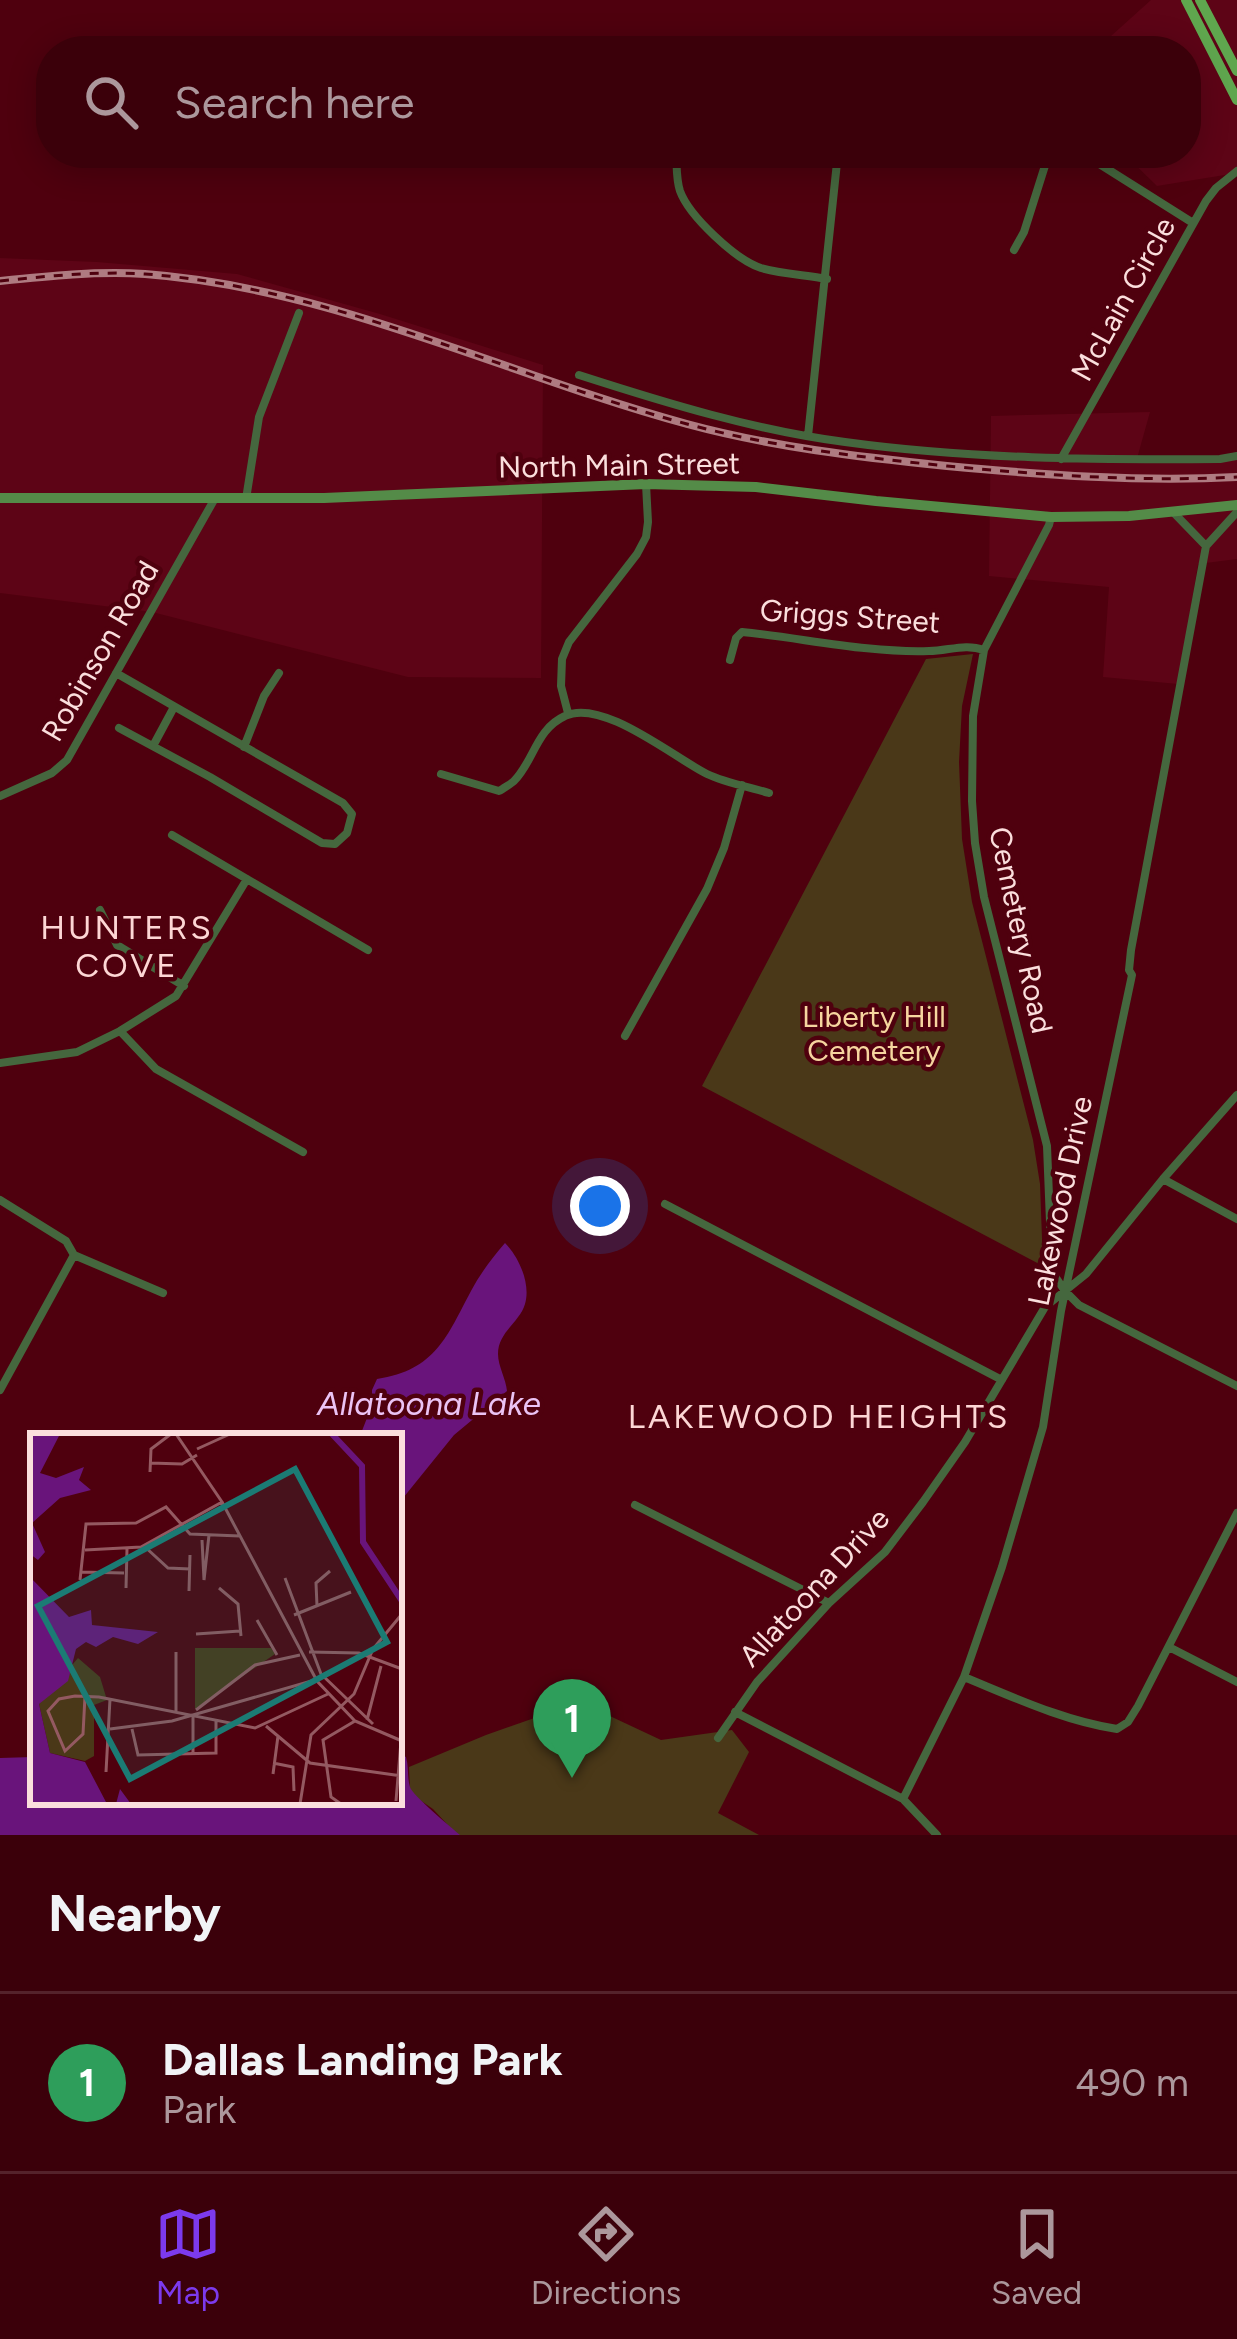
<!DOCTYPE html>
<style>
:root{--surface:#3b000a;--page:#460f18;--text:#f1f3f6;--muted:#ac979c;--line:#54222b;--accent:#7c3aed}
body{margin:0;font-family:Figtree,sans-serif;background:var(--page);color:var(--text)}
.you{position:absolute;left:600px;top:1206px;width:42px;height:42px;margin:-30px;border:9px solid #fff;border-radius:50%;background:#1a73e8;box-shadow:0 0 0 18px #1a73e833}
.badge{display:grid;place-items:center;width:78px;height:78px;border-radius:50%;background:var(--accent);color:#fff;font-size:39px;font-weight:700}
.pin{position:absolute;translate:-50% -99px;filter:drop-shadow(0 3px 6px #0008)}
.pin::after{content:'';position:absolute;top:63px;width:42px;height:36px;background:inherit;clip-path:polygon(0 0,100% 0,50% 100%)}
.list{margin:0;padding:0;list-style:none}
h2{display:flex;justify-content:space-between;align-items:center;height:156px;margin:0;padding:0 48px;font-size:51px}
h2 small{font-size:39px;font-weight:400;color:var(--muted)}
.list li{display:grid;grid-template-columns:78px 1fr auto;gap:36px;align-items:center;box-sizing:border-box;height:180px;padding:0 48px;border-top:3px solid var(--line)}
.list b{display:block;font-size:45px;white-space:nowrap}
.list p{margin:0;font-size:39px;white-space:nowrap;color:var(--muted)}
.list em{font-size:39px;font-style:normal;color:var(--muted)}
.icon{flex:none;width:66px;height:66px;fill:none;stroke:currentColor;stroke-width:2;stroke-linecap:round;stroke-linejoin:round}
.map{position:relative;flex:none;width:1237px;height:1835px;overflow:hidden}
.search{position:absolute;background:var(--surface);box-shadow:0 6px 30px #0003;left:36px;right:36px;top:36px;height:132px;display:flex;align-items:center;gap:30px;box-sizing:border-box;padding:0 42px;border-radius:48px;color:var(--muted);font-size:45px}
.sheet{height:336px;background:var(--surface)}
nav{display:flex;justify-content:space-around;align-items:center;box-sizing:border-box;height:168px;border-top:3px solid var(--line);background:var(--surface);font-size:33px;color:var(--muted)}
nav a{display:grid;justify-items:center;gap:6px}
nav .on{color:var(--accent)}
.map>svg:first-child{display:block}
.built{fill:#5d0416}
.green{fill:#4a3818}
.water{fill:#69147b}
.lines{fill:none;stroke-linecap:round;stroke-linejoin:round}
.minor{stroke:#45673e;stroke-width:8}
.secondary{stroke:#548b48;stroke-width:10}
.primary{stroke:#5fa64e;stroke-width:10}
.rail-casing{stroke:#af7b81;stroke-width:8}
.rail{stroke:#4f000e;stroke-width:3;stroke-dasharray:9;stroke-linecap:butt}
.labels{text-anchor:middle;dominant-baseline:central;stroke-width:9;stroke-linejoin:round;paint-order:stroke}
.street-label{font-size:30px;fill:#fbdedd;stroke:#4f000e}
.park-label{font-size:30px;fill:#f6d59f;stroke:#4f000e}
.neighbourhood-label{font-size:33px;letter-spacing:3px;fill:#fdd6d5;stroke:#4f000e}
.water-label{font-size:33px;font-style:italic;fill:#ebc3f4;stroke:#4f000e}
.inset-river{fill:none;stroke:#69147b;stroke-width:6}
.inset-road{fill:none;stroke:#945961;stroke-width:3}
.view{fill:#1b7b74;fill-opacity:0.15;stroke:#1b7b74;stroke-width:6}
.inset-edge{fill:none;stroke:#fbdedd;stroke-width:6}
</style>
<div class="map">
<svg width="1237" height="1835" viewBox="0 0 1237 1835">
<rect width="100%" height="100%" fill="#4f000e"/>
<path class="built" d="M1151 0H1237V173L1157 186 1123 153H1186V51H1120L1111 36Z
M0 258 97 262 237 274 380 314 543 365 541 678 408 677 152 612 0 593Z
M1150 412 1136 462 1237 454V559L1198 564 1178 684 1103 677 1109 587 989 576 991 416Z"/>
<path class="green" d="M973 654 962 706 959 762 962 839 972 902 1033 1140 1040 1184 1043 1266 702 1086 926 659Z
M580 1702 661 1740 732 1730 749 1752 718 1813 759 1835H457L433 1809 414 1796 410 1789 409 1767 486 1735Z"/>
<path class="water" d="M505 1243C519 1257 531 1284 525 1304 520 1322 498 1332 498 1354 498 1366 506 1379 507 1391L454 1435 399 1503V1436H360L372 1405V1390L377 1379C436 1370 447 1336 471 1291 480 1274 492 1258 505 1243Z
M402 1755 406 1757C409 1767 407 1778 410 1787 412 1795 451 1827 460 1835H0V1758L33 1757V1802H399V1756Z"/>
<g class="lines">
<path class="minor" d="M676 153C677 166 676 179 680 191 689 216 736 260 761 268 782 274 806 275 827 279
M1082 153 1193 223
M1014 250 1024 232 1049 153
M579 375C666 403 754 430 845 442 969 459 1095 460 1220 459L1237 456
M808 436 838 153
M1061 459 1206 201 1216 188 1237 171
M246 499 259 417 299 313
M1174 513 1205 545
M1051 517 1049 525 984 650 973 716 972 801 975 843 984 897 1047 1146 1052 1272 1065 1291 1079 1305 1237 1386
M730 660 736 638 742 632C803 638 867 653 929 651 948 651 965 643 984 650
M116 673 343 803 352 814 347 833 335 844 322 843 210 777 119 728
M568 713 561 686 562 659 569 642 637 554 646 537 648 522 646 484
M153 746 174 707
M244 747 264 696 279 673
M441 774 499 791C501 790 512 783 514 781 534 761 536 729 565 716 602 698 673 757 707 774 726 783 749 787 769 793
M0 796 52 773 67 760 214 500
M172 835 368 950
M100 910 117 945 184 986
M120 1031 156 1069 303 1152
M625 1036 707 889 724 848 742 785
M0 1063 77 1052 120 1031 176 996 247 879
M1163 1179 1237 1219
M0 1200 66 1241 74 1255 163 1293
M665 1204 1002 1380
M0 1390 74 1255
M635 1505 829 1603
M1169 1647 1237 1682
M964 1677C1013 1697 1064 1721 1117 1729L1128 1722 1138 1706 1237 1513
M735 1712 903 1799 937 1835
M718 1738 757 1682 829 1603 885 1552 923 1502 965 1442 1045 1307 1086 1274 1163 1179 1237 1095
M903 1799 964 1677 1002 1567 1043 1427 1061 1311 1132 975 1129 970 1131 950 1206 546 1237 512"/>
<path class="secondary" d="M0 498H324L646 484 756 487 876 501 1051 517 1129 516 1237 505"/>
<path class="primary" d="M1186 0 1237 100
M1200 0 1237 71"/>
<defs>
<path id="rail" d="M0 281C48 276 97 271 145 274 334 288 506 375 687 424 772 447 859 457 947 466 1044 475 1140 482 1237 477"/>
</defs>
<use href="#rail" class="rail-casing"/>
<use href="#rail" class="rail"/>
</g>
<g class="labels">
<g class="street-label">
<text transform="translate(1123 299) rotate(-61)">McLain Circle</text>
<text transform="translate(619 465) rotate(-1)">North Main Street</text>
<text transform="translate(850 616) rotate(4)">Griggs Street</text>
<text transform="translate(100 651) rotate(-60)">Robinson Road</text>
<text transform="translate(1021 930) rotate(78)">Cemetery Road</text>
<text transform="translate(1060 1201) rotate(-78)">Lakewood Drive</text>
<text transform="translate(814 1587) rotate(-47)">Allatoona Drive</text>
</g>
<g class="park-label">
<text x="874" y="1016">Liberty Hill<tspan x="874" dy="34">Cemetery</tspan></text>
</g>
<g class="neighbourhood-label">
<text x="127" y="927">HUNTERS<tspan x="127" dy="38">COVE</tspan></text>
<text x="819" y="1416">LAKEWOOD HEIGHTS</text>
</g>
<g class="water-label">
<text x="429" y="1403">Allatoona Lake</text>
</g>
</g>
<g transform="translate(30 1433)">
<rect width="372" height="372" fill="#4f000e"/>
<path d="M165 215H241L245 221 165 276ZM48 225 70 244 77 267 64 272V323L55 328 20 320 9 271Z" fill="#4a3818"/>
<path d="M0 1H30L10 40 26 45 54 34 49 47 61 57 30 65 2 90 15 119 8 127 0 121ZM0 144 39 184 61 177 62 192 128 199 108 211 83 204 66 214 56 209 46 216 38 248 9 271 20 320 55 329 76 369 86 371 90 356 101 371H0Z" fill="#69147b"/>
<path class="inset-river" d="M302 1 332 33 333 109 372 168"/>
<path class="inset-road" d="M167 16 200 1M120 30 152 31 167 22M120 39 121 16 141 1M192 69 287 248 325 288 372 308M172 107 174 147 179 102M114 113 138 135 160 136M55 117 111 114 192 69 146 1M50 139 94 140M255 145 291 241 343 291M50 147 56 91 106 90 136 74 160 101 210 103M96 155 97 116M189 155 208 171 211 203M159 158 160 122M287 173 286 150 300 138M264 182 321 159M227 187 247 222M166 201 210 198M146 219V279M279 219 329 220 372 236M55 263 53 301 35 318 18 278 29 266 45 263 69 264 225 295 298 261M166 277 225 232 270 222M337 287 351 233M236 293 280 330 372 343M80 296 142 288 285 247M102 296 108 322 186 320V287M163 322V281M243 330 263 334 264 358M76 339 80 266M243 341 248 303M366 368 371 308M270 371 281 302 324 261 343 216 372 181M311 371 301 364 293 307 325 288"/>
<path class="view" d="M265 36 357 209 100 346 8 173Z"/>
<rect width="372" height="372" class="inset-edge"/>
</g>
</svg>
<div class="you"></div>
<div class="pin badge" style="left:572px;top:1778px;background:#2e9e5b">1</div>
<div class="search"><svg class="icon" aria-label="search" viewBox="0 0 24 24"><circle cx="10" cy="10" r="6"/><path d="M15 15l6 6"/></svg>Search here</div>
</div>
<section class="sheet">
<h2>Nearby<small></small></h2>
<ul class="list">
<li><span class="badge" style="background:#2e9e5b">1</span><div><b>Dallas Landing Park</b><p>Park</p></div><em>490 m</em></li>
</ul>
</section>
<nav>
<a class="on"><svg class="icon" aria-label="map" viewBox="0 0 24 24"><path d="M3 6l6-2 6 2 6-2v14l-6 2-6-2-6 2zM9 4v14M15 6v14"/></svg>Map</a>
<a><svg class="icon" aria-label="directions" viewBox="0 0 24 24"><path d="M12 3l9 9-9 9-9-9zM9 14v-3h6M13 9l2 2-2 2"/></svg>Directions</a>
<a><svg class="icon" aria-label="saved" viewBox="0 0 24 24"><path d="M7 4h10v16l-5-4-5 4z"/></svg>Saved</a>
</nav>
